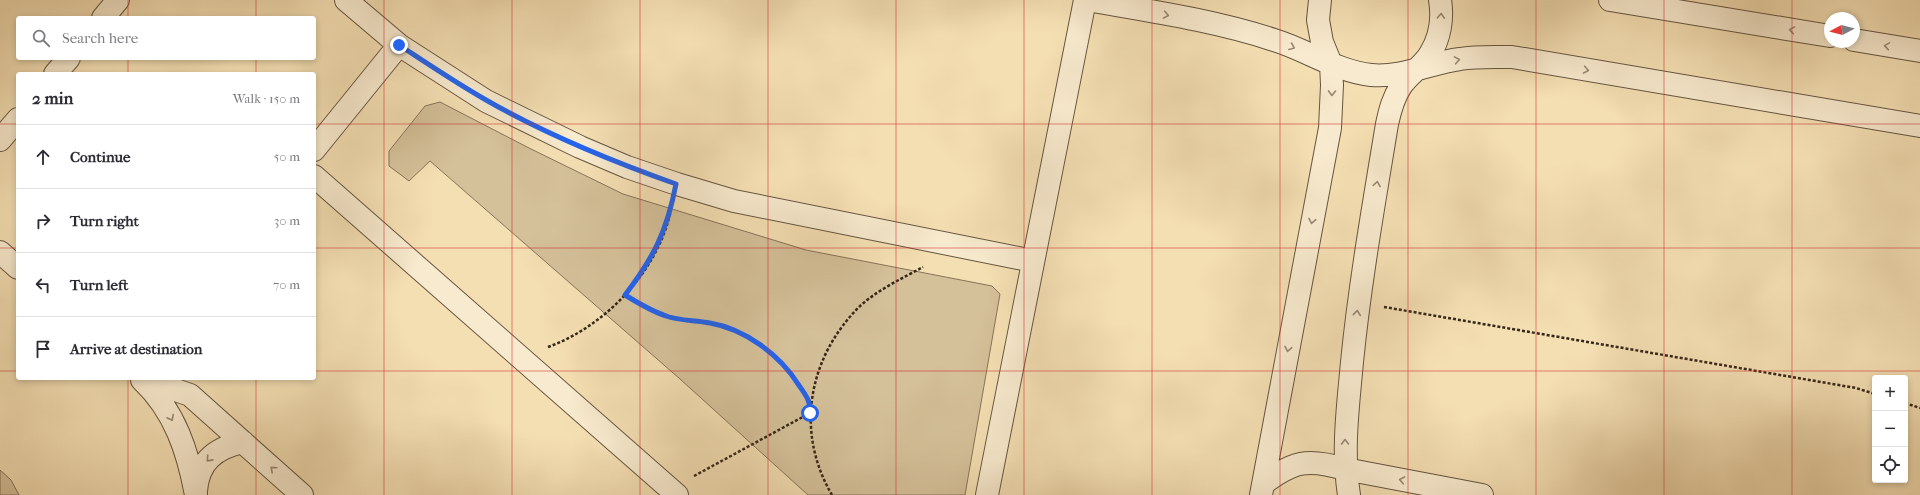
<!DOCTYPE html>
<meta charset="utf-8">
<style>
:root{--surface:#fff;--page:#f2f2f3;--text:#2b2b33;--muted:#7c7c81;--line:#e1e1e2}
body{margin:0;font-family:"IM FELL French Canon",serif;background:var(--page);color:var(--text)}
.controls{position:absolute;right:12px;bottom:12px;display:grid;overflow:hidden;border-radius:4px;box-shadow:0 2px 6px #0003}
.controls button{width:36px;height:36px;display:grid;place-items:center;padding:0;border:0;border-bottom:1px solid var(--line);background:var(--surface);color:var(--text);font:20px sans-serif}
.compass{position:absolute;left:1824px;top:12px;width:36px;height:36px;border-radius:50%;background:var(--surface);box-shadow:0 2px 6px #0003;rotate:263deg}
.stop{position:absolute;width:12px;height:12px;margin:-9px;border:3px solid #2563eb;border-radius:50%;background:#fff}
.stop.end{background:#2563eb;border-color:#fff;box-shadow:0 1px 4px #0008}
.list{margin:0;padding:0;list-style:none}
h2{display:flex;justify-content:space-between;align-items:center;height:52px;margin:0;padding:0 16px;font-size:17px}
h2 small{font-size:13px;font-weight:400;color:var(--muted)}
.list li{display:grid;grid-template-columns:26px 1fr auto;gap:12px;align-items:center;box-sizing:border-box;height:64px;padding:0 16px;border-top:1px solid var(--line)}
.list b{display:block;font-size:15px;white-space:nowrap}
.list em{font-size:13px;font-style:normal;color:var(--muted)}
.icon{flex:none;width:22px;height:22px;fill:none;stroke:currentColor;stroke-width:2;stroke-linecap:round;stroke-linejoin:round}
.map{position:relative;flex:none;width:1920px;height:495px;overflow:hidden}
.search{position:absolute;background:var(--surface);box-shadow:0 2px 6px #0003;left:16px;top:16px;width:300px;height:44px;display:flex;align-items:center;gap:10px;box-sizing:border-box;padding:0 14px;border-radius:4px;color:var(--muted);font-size:15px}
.panel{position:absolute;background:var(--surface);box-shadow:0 2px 6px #0003;left:16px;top:72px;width:300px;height:308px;border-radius:4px}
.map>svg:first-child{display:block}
.green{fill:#d4c099;stroke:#86745a}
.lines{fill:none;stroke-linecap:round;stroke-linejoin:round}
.minor-casing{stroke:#665540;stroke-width:24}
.path{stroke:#37271a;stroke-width:2.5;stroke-dasharray:3 2;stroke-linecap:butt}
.minor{stroke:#f8eace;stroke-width:22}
.oneway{stroke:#988874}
.route{stroke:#2563eb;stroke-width:5}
.grid{fill:none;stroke:#d62828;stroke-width:1;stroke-opacity:0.55}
</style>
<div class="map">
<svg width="1920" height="495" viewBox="0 0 1920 495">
<rect width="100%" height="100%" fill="#f4dfb3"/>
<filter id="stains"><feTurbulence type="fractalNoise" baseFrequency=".005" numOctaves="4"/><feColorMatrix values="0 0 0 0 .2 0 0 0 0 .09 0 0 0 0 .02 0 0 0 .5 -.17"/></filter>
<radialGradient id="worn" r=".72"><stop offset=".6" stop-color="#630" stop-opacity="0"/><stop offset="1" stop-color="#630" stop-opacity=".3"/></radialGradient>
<path class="green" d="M440 102 529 148 623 194 806 250 992 286 1000 294 965 495H808L680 379 430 161 409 181 389 166V151L425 106Z
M0 470 11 480 19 495H0Z"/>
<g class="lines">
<defs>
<path id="minor" d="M346 0 399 45 486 101 580 147 627 167 677 184 734 201 1033 261
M1087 0C1149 11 1213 20 1274 40 1307 50 1336 71 1371 75 1402 78 1430 63 1460 59 1477 56 1494 57 1512 57L1920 126
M1610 0 1830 36
M103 18 118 0
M1854 40 1920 51
M55 74 69 58
M0 140 18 119
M314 150 399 45
M314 176 677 495
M0 252 18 268
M142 380C175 411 188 452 196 495
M149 387 170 388 190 395 302 495
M1263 484C1293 461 1308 458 1345 469L1482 495
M196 491C198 462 215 448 243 442
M987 495 1085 0
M1261 495 1330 128 1332 85 1331 64 1322 42 1318 20 1320 0
M1349 495C1342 450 1348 407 1352 362 1360 282 1374 203 1387 124 1390 110 1393 98 1401 86 1409 74 1423 66 1430 54 1440 38 1443 18 1440 0"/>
</defs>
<use href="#minor" class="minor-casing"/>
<path class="path" d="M625 295C645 307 664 316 687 321 695 322 703 321 711 323 742 330 772 350 792 375 799 383 805 394 811 403
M1384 307 1856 388 1875 394
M548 347C606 326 658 271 671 210
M1905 403 1920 408
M694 476 810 413
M832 495C795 432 808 359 858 308 875 291 903 278 923 267"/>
<use href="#minor" class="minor"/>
</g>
<defs><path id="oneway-chevron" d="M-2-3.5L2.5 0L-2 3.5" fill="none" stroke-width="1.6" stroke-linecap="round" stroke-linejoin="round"/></defs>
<g class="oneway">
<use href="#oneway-chevron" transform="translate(1166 15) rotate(10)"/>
<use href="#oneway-chevron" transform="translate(1441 16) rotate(-87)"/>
<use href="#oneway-chevron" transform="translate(1792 30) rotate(-171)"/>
<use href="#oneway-chevron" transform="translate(1887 46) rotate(-171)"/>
<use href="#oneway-chevron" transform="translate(1292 47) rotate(22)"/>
<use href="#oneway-chevron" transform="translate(1457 60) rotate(-10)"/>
<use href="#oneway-chevron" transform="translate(1586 70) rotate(10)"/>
<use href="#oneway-chevron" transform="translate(1332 93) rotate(91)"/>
<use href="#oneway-chevron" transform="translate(1377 184) rotate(-81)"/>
<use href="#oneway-chevron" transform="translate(1312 221) rotate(101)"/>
<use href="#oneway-chevron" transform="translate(1357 313) rotate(-84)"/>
<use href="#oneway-chevron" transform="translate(1288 349) rotate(101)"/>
<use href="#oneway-chevron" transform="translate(171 418) rotate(63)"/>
<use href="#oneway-chevron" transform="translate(1345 442) rotate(-90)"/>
<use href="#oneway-chevron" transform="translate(209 459) rotate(132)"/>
<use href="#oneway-chevron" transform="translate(273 469) rotate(-138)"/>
<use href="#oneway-chevron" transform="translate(1402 480) rotate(-169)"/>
</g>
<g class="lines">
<path class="route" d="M399 45C428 64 456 83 486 100 547 135 611 161 676 184 667 231 654 257 625 295 638 303 651 311 666 316 680 321 695 320 710 323 745 329 780 355 798 384 805 394 811 401 810 413"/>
</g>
<path class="grid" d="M128 0V18M256 0V18M384 0V495M512 0V495M640 0V495M768 0V495M896 0V495M1024 0V495M1152 0V495M1280 0V495M1408 0V495M1536 0V495M1664 0V495M1792 0V495M128 58V74M256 58V74M0 124H18M314 124H1920M0 248H18M314 248H1920M0 371H18M314 371H1920M128 378V495M256 378V495"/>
<rect width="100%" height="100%" filter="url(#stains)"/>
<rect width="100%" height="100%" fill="url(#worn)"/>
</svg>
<div class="controls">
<button>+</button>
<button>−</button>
<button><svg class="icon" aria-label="locate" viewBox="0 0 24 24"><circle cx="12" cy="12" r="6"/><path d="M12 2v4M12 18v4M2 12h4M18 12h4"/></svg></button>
</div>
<svg class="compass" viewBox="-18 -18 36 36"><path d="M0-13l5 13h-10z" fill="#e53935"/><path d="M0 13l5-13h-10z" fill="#7c7c81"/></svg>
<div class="stop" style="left:810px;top:413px"></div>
<div class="stop end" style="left:399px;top:45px"></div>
<div class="search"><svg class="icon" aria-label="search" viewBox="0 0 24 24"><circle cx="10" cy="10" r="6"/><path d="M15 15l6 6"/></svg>Search here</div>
<section class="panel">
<h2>2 min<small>Walk · 150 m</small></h2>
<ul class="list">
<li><svg class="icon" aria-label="ahead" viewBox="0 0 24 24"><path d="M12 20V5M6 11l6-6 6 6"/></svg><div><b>Continue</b></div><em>50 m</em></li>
<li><svg class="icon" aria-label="right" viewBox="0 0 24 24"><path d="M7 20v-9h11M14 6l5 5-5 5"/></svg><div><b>Turn right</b></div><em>30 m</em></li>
<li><svg class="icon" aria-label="left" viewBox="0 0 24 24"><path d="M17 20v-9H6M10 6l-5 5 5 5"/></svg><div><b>Turn left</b></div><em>70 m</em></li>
<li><svg class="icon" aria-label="arrive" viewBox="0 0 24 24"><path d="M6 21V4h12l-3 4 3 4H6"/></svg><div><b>Arrive at destination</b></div></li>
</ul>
</section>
</div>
